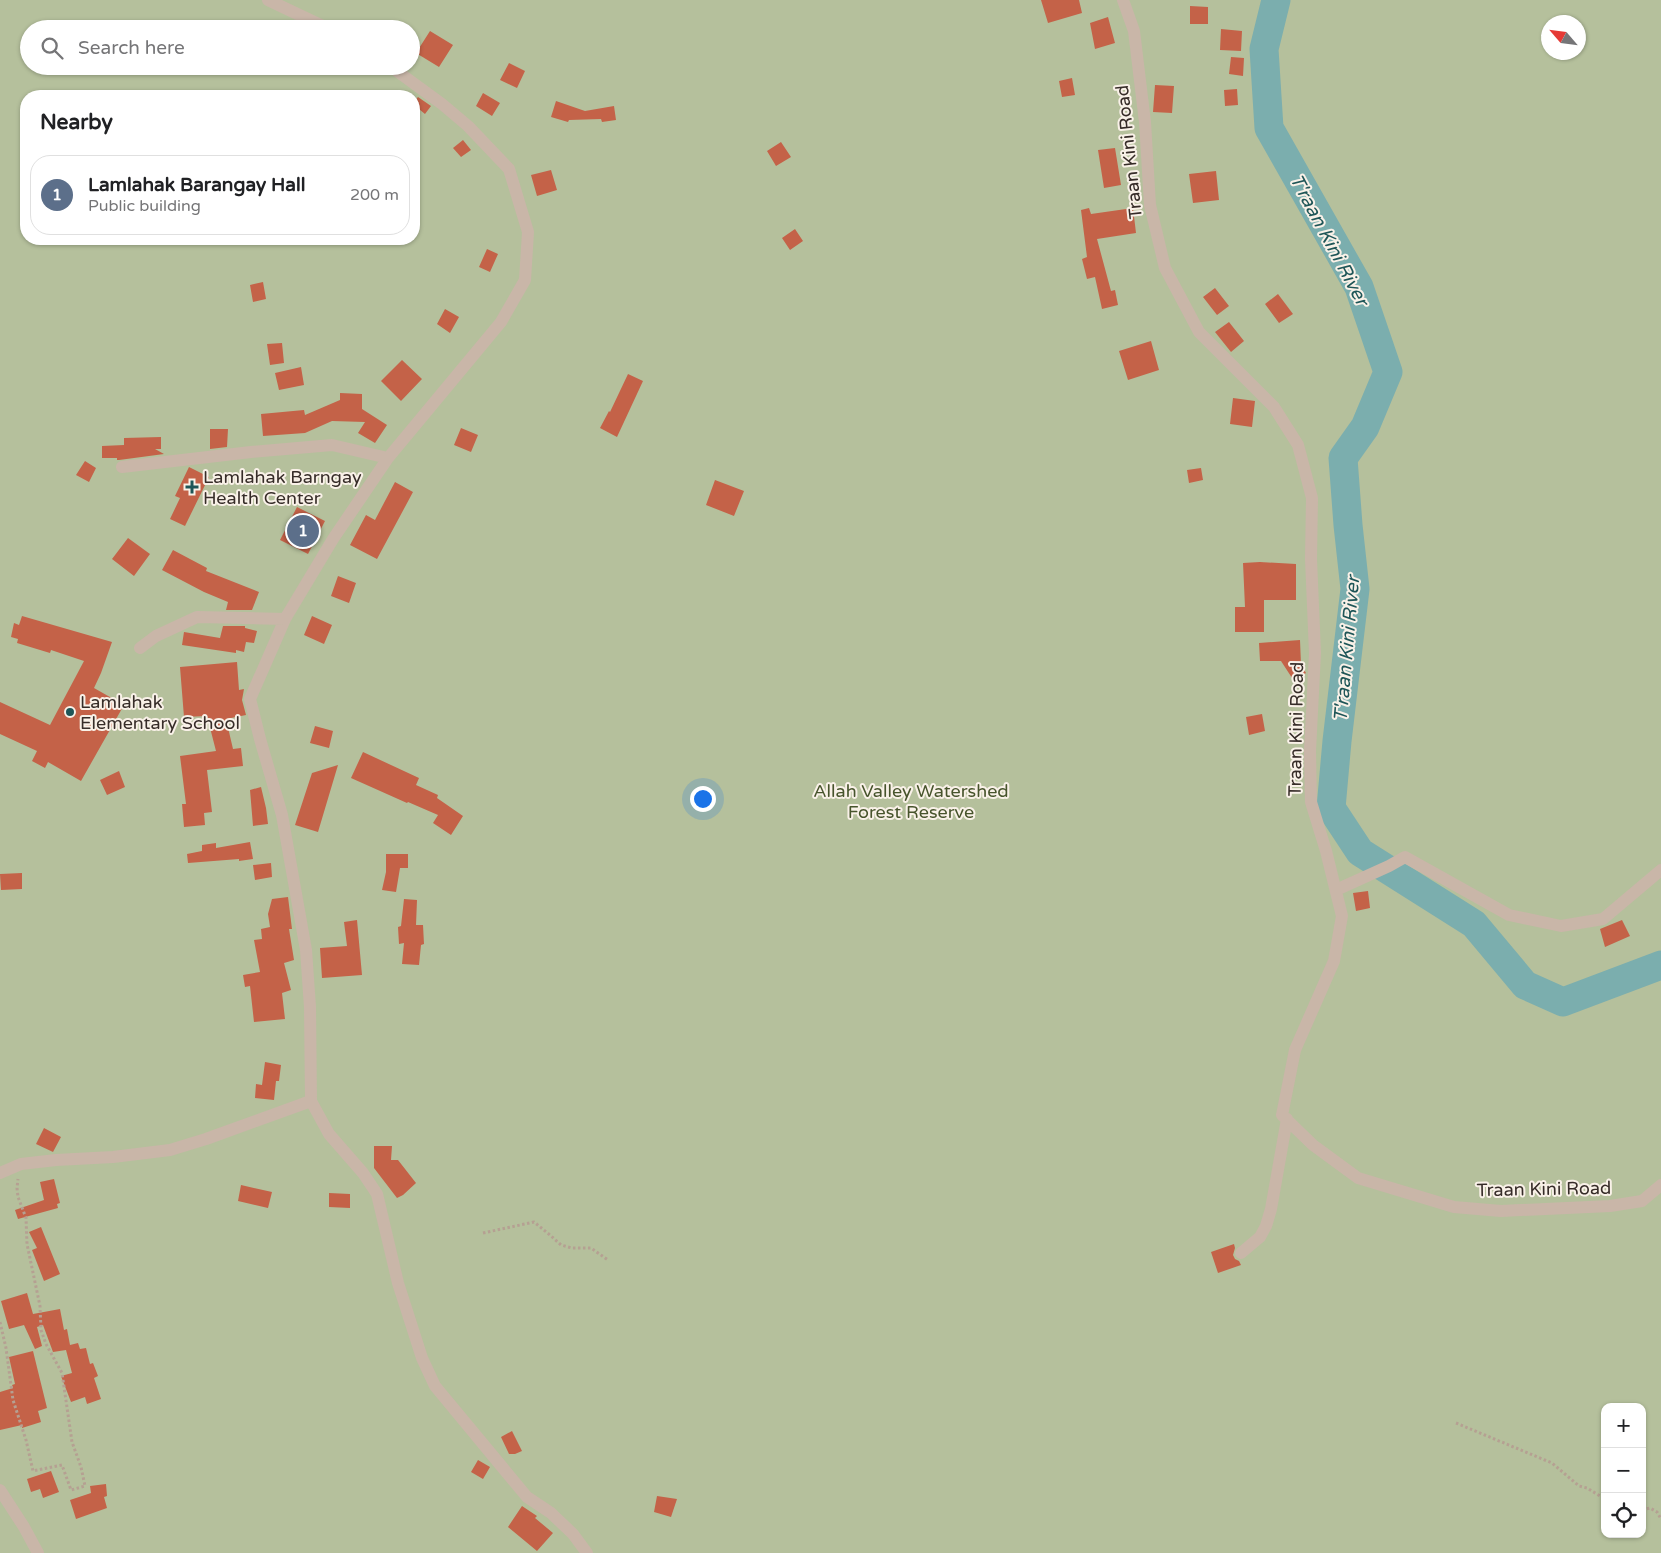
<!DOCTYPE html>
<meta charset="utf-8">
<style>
:root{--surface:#fff;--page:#f6f6f6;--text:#202124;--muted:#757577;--line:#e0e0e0;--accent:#1e5557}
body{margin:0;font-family:"Varela Round",sans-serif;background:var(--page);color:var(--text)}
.controls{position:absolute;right:15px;bottom:15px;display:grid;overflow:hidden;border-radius:10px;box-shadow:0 1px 4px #0004}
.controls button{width:45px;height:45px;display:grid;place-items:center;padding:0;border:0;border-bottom:1px solid var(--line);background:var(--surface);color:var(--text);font:25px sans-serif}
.compass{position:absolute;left:1541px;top:15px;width:45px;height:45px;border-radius:50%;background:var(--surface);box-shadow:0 1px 4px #0004;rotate:298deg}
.you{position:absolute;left:702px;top:798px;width:18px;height:18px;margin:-12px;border:4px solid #fff;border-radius:50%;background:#1a73e8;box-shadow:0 0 0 8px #1a73e833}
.badge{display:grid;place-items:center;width:32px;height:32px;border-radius:50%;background:var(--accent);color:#fff;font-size:16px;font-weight:700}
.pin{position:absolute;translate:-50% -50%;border:2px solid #fff;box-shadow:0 1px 5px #0006}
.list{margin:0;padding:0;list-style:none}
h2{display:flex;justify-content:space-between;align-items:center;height:65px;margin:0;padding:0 20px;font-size:21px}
h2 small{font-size:16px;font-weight:400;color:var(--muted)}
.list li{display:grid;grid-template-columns:32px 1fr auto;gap:15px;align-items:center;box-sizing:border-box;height:80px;margin:0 10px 10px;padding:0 10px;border:1px solid var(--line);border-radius:20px}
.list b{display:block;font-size:19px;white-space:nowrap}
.list p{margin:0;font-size:16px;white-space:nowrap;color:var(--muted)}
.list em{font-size:16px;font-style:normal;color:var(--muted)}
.icon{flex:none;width:28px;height:28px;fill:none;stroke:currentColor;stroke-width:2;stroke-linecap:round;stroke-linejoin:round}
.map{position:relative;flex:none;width:1661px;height:1553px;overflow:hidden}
.search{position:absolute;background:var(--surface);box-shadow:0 1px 4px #0004;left:20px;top:20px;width:400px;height:55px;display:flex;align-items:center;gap:12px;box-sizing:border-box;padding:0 18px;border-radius:28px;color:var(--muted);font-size:19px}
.panel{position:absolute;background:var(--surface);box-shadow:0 1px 4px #0004;left:20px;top:90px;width:400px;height:155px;border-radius:20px}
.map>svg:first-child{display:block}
.green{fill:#b5c09c;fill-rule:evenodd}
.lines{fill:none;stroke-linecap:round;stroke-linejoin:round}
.river{stroke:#7baeae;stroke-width:29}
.building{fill:#c46248}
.path{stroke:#b5a092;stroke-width:3;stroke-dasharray:2.5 2.5;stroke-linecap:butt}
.minor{stroke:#c9b6a8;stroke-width:12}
.poi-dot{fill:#1e5557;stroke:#f9f1e8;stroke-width:2}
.labels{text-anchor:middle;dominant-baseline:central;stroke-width:4;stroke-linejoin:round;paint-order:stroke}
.street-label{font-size:18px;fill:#362c28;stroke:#f9f1e8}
.poi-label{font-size:18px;fill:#362c28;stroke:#f9f1e8;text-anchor:start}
.park-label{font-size:18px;fill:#47542c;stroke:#f9f1e8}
.water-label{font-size:19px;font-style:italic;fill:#1e5557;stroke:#f9f1e8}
</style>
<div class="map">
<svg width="1661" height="1553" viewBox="0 0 1661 1553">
<rect width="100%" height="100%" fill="#f1e7dc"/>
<path class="green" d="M0 0H1661V1553H0ZM1548 22H1578V52H1548ZM29 29H411V66H29ZM26 96H414V239H26ZM1605 1407H1642V1534H1605Z"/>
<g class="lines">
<path class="river" d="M1276 0 1264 49 1269 128 1359 287 1388 372 1365 427 1343 458 1348 525 1355 589 1337 741 1331 808 1360 852 1474 924 1525 985 1563 1002 1661 965"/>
</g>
<path class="building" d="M1041 0H1079L1082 13 1048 23Z
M1190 6 1208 7V24H1190Z
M1108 17 1115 43 1095 49 1090 23Z
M1221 29 1242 31 1241 51 1220 50Z
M430 31 453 45 439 67 416 53Z
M1231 57 1244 58 1243 76 1229 74Z
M509 63 525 71 517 88 500 80Z
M1072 78 1075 95 1062 97 1059 81Z
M1155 85 1174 86 1172 113 1153 112Z
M1237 89 1238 105 1225 106 1224 90Z
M483 93 500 103 492 116 476 106Z
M418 97 431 106 425 114 414 105V102Z
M556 101 585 111 614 106 616 120 602 122 601 119 569 120 568 122 551 117Z
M463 140 471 150 461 157 453 148Z
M781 142 791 157 776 166 767 151Z
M1115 148 1121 185 1104 188 1098 150Z
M551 170 557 190 537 196 531 175Z
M1216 171 1219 200 1193 203 1189 174Z
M1089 208 1091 214 1133 208 1136 233 1097 239 1111 291 1115 290 1118 305 1102 309 1095 277 1087 279 1082 259 1087 257 1081 210Z
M795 229 803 241 790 250 782 238Z
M487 249 498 254 490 272 479 267Z
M263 282 266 299 253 302 250 285Z
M1215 288 1229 306 1217 315 1203 297Z
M1278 294 1293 314 1279 323 1265 304Z
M445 309 459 317 450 333 437 324Z
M1229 322 1244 341 1231 352 1215 332Z
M1151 341 1159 370 1128 380 1119 351Z
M282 343 284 363 270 365 267 344Z
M402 360 422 379 401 401 381 381Z
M301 367 304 385 279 390 275 373Z
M628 374 643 381 617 437 600 428 609 411 610 412Z
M340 393 362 394V409L387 425 375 443 358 433 365 422 332 421 305 433 263 436 261 414 304 410 305 415 340 400Z
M1233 398 1255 401 1252 427 1230 424Z
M461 428 478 435 471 452 454 445Z
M210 429H228L227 447 210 449Z
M161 437V449H155L164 454 119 460H117V458H102V446L124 445V438Z
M85 461 96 468 89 482 76 475Z
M189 467 209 477 185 526 170 519 180 498 175 496Z
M1201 468 1203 480 1189 483 1187 470Z
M715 480 744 491 734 516 706 505Z
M395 482 413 492 377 559 350 545 366 515 375 520Z
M297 507 325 521 308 554 280 540Z
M128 538 150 554 134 576 112 559Z
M173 550 207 568 206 571 259 592 252 610H226L228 602 204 592 162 570Z
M1260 562 1296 564V600H1264V632H1235V607H1245L1243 563Z
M338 576 356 583 349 603 331 596Z
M22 616 112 642 101 673 94 688 124 705 81 781 48 762 45 768 32 761 37 751 0 734V702L50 725 84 661 51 650 50 653 17 643 18 639 11 637 14 623 19 625Z
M312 616 332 625 324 644 304 635Z
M223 626H245V628L257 631 254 643 246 642 244 652 236 650V653L182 645 184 632 220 638Z
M1300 640 1301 665 1306 673 1294 681 1281 661H1260L1259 643Z
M237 662 239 690 244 689 242 700 246 715 226 719 233 749 241 748 243 766 207 770 212 812 204 813 205 825 184 827 182 804H186L180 756 216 751 207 716 184 717 180 667Z
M1262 714 1265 731 1249 735 1246 717Z
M315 726 333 731 329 748 310 743Z
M363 752 419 778 416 785 438 795 437 798 463 816 451 835 433 823 438 815 408 802 407 803 351 778Z
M338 765 318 832 295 825 312 773Z
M119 771 125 787 107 795 100 780Z
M261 787 266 808 268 824 253 826 250 790Z
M250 842 253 859 239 861V859L188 863 187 854 202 851V845L216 843V848Z
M386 854H408V868H400L396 892 382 890 386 872Z
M271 863 272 877 255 880 253 865Z
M22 873V889L1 890 0 874Z
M1368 891 1370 908 1356 911 1353 893Z
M288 897 292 929H289L294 960 284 963 291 990 282 993 285 1019 254 1022 250 986 245 987 243 975 260 972 254 940 262 939 261 929 270 927 268 914 272 899Z
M404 899 417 900 416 925H423L424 944 421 945 419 965 402 964 404 943 399 944 398 927 401 926Z
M357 920 362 975 322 978 320 948 347 946 344 922Z
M1622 920 1630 936 1605 947 1600 929Z
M265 1062 281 1065 279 1081H276L274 1100 255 1098 256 1084 262 1085Z
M44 1128 61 1137 53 1152 36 1144Z
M374 1146H392L391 1160H398L416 1183 403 1195 397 1198 374 1168Z
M54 1179 60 1203 57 1204 58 1208 18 1219 15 1210 44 1200 40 1182Z
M241 1185 272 1192 268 1208 238 1201Z
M329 1193 350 1194V1208L329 1207Z
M41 1227 60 1274 44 1281 32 1250 37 1248 29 1232Z
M1234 1244 1235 1248 1233 1255 1235 1259 1239 1261 1241 1265 1218 1273 1211 1252Z
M27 1293 33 1314 60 1309 64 1330 67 1329 70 1345 78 1343 80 1349 86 1348 90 1364 93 1363 98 1376 94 1378 101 1399 87 1404 85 1397 71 1402 61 1376 72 1373 66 1350 53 1352 43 1325 37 1327 42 1346 35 1349 24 1325 9 1329 1 1301Z
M33 1351 47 1408 38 1411 41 1422 22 1428V1425L0 1430V1392L13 1388 12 1385 15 1384 9 1357Z
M512 1431 522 1451 515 1454H509L501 1437Z
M478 1460 490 1467 483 1479 471 1472Z
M51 1471 59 1492 43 1498 40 1489 31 1492 27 1479Z
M106 1484 107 1496 104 1497 107 1508 76 1519 70 1500 91 1493 90 1486Z
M657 1496 677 1499 671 1517 654 1512Z
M522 1506 537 1516 535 1518 553 1533 537 1551 508 1527Z"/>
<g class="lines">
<path class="path" d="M483 1233 534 1222 550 1235 561 1245 572 1248H591L608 1260
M0 1322 6 1348 13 1400 26 1440 33 1471 62 1465 71 1490 85 1486 81 1467 72 1442 62 1373 46 1344 41 1330 40 1306 27 1244 26 1218 18 1197 17 1188 18 1179
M1456 1423 1552 1463 1579 1486 1587 1488 1605 1499
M1642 1510 1650 1508 1657 1512 1661 1519"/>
<path class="minor" d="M268 0 329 29
M1123 0 1134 31 1145 122 1150 205 1165 268 1199 332 1274 407 1298 445 1312 498 1311 559 1315 653 1310 751 1311 802 1326 851 1342 916 1334 961 1295 1050 1282 1115 1313 1145 1358 1178 1454 1207 1501 1211 1610 1206 1642 1201 1661 1185
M122 467 251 452 332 445 388 458
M140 648 156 636 197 617 285 619
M1336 890 1389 866 1405 857 1509 915 1561 926 1603 919 1661 870
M311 1101 329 1134 363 1173 377 1194 398 1283 422 1358 435 1386 527 1497 551 1513 573 1534 587 1553
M0 1173 21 1164 56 1160 113 1157 170 1150 206 1139 311 1101 310 1007 306 950 282 815 260 739 250 699 285 619 333 539 388 458 501 322 525 280 528 232 509 169 468 126 442 104 390 66
M1241 1253 1260 1237 1266 1226 1271 1209 1287 1119
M0 1490 24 1527 38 1553"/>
</g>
<g class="poi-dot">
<path d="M189.5 479.5h5v5h5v5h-5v5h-5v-5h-5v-5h5z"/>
<circle cx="70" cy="712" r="5"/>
</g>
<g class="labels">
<g class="street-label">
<text transform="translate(1129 152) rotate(-96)">Traan Kini Road</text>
<text transform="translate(1296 729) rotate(-89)">Traan Kini Road</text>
<text transform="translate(1544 1189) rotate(-1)">Traan Kini Road</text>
</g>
<g class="poi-label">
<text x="203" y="477">Lamlahak Barngay<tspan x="203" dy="21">Health Center</tspan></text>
<text x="80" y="702">Lamlahak<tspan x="80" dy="21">Elementary School</tspan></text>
</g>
<g class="park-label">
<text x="911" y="791">Allah Valley Watershed<tspan x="911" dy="21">Forest Reserve</tspan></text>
</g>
<g class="water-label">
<text transform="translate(1329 240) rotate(62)">T'raan Kini River</text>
<text transform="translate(1347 649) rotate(-85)">T'raan Kini River</text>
</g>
</g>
</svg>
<div class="controls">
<button>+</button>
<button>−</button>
<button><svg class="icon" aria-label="locate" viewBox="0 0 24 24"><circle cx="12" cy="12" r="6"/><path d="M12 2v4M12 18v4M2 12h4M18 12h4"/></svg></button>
</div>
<svg class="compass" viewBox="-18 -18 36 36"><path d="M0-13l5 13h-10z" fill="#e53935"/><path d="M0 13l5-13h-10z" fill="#757577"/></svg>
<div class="you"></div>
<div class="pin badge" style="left:303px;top:531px;background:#5c6f8a">1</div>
<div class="search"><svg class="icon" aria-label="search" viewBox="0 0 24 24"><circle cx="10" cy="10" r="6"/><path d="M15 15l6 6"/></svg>Search here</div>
<section class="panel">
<h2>Nearby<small></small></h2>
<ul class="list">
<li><span class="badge" style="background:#5c6f8a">1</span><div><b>Lamlahak Barangay Hall</b><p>Public building</p></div><em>200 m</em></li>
</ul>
</section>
</div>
